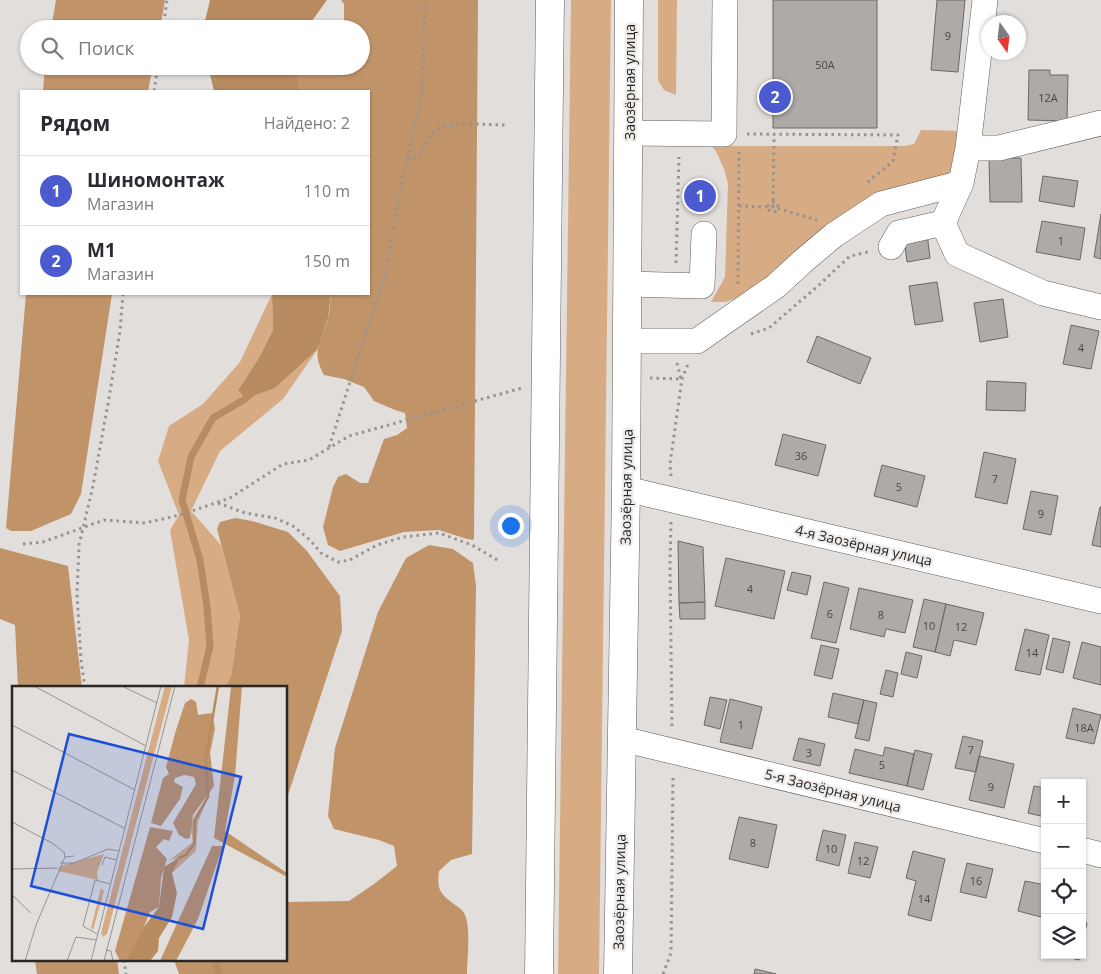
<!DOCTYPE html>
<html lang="ru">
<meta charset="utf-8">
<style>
:root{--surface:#fff;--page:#f2f2f3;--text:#2b2b33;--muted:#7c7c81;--line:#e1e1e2;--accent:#4c5ad0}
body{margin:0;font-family:"Open Sans",sans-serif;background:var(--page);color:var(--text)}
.controls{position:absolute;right:15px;bottom:15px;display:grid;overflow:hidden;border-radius:0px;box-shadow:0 1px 4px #0004}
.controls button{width:45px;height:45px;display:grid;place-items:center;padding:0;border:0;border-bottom:1px solid var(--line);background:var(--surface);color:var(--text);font:25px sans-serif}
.compass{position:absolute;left:981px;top:15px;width:45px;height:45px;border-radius:50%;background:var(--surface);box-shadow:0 1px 4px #0004;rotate:166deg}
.you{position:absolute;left:510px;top:525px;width:18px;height:18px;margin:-12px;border:4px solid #fff;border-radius:50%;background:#1a73e8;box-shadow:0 0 0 8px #1a73e833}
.badge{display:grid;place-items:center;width:32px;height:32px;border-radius:50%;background:var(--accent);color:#fff;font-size:16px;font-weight:700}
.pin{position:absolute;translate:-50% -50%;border:2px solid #fff;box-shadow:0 1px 5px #0006}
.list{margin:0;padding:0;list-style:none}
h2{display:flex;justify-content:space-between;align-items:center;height:65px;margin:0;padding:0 20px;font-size:21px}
h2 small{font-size:16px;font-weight:400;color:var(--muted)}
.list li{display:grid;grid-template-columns:32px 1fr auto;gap:15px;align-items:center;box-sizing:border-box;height:70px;padding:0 20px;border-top:1px solid var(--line)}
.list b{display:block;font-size:19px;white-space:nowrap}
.list p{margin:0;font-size:16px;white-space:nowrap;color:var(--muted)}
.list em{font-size:16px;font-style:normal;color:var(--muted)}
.icon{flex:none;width:28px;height:28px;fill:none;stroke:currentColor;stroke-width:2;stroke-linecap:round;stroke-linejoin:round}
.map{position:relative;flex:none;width:1101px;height:974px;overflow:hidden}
.search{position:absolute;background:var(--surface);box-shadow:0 1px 4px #0004;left:20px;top:20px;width:350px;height:55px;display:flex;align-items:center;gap:12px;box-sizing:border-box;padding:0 18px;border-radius:28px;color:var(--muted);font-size:19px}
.panel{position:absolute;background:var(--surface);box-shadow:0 1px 4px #0004;left:20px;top:90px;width:350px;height:205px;border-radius:0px}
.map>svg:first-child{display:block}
.green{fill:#d7ab83}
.forest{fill:#c19369}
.water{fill:#b98b61}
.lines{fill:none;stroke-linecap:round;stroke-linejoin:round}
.stream{stroke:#b98b61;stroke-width:7}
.building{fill:#adaaa8;stroke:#6b6967}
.minor-casing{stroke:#605e5c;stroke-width:26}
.major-casing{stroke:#605e5c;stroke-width:29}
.path{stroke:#969492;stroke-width:3;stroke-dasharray:2.5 4;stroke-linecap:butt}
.minor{stroke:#fff;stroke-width:25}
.major{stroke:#fff;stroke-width:28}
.labels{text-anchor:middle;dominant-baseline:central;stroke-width:4.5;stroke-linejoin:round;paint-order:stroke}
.number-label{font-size:11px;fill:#494846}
.street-label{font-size:14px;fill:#282726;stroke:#eeebe9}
.inset-river{fill:none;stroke:#b98b61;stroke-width:2.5}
.inset-road{fill:none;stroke:#979593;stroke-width:1}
.view{fill:#1d4ed8;fill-opacity:0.15;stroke:#1d4ed8;stroke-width:2.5}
.inset-edge{fill:none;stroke:#282726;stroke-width:2.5}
</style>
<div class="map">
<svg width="1101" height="974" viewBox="0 0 1101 974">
<rect width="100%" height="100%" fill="#e1dedc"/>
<path class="green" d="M571 0H611L599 974H558Z
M658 0H677L676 95 664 90 658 80Z
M921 130 964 131 956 167 942 184 882 198 757 291 725 302H711L725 277 728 184 724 169 716 151 706 140 722 141 730 146H904L914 144Z
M272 294 273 330 259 358 238 390 245 399 275 388 317 350 283 399 220 451 191 511 221 545 240 616 231 676 225 688H184L189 640 170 530 179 515 158 461 169 426 203 404 240 362Z"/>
<path class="forest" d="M56 0H165L160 29H51Z
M341 0H478L474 538 473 540 467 539 439 530 404 532 340 551 328 545 323 527 333 487 338 477 346 474 360 483H368L384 439 397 435 407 428 405 413 395 410 374 401 364 387 344 379 324 375C310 350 322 341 328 318 330 310 330 302 331 294H369V91H300L297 69 305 66H361V29H340L344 21V4Z
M45 66H153L148 91H43Z
M26 294H112L81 494 71 514 31 531H11L6 528Z
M235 518 252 521 288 532 307 551 340 596 342 631 286 801V688H225L231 676 240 616 217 529 220 522Z
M429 545 453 549 473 563 476 586 472 854 451 860 439 871C437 889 439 893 454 904 458 907 463 910 465 915 471 928 467 959 467 974H179L174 960H286V902L349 901 374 884 397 866 394 846 379 840 334 829 328 816 335 748 378 612 406 558Z
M0 548 68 566 82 688H18L15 625 0 619Z
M35 960H117L119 974H37Z"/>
<path class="water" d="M210 0H327L309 25 308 29H204V25Z
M208 66H298L297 69 300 91H214Z
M272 294H331L328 318 317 350 275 388 245 399 238 390 259 358 273 330Z"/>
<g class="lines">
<path class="stream" d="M200 688 210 646 207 607 200 560 182 500 191 457 213 418 245 399 252 393
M215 960 219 974"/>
</g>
<path class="building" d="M773 0H877V128H773Z
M937 0H965L958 72 931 70Z
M1029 70H1050V75H1068L1067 121 1028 120Z
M989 158H1021L1022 202H990Z
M1043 176 1078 181 1074 207 1039 201Z
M690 189H712L711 203H689Z
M1101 214V259L1094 257Z
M1042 221 1085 228 1080 260 1036 252Z
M927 233 930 258 907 262 904 237Z
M937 282 943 321 915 325 909 286Z
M1003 299 1008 337 980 342 974 303Z
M1071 325 1099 331 1091 369 1063 364Z
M817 336 871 358 860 384 807 362Z
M987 381 1026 383 1025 411 986 410Z
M783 434 826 445 818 476 775 465Z
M984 452 1016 459 1007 504 975 497Z
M882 465 925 476 917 507 874 496Z
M1031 491 1058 496 1051 535 1023 529Z
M1100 507H1101V547L1092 545Z
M678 541 703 547 705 602 679 603Z
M726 558 785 571 774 619 715 606Z
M792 572 811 576 807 595 787 590Z
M824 582 849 588 836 643 811 638Z
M859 588 913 600 905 633 886 629 884 637 850 629Z
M924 599 946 604 935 652 913 647Z
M705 602V619H680L679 603Z
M946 604 984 613 976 645 954 640 950 656 935 652Z
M1025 629 1049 635 1040 675 1015 670Z
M1053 638 1070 642 1063 673 1046 669Z
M1082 642 1101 647V685L1073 678Z
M821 645 839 649 832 679 814 675Z
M906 652 922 656 917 678 901 674Z
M886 670 898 673 893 697 880 694Z
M833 693 864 700 858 724 828 717Z
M710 697 727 700 720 729 704 725Z
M730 699 762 707 752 749 720 742Z
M864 700 877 703 869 741 855 738Z
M1073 708 1101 715 1094 744 1066 738Z
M963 736 983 741 976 772 955 768Z
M799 738 825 744 820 766 793 760Z
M885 747 914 754 907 786 849 773 855 749 883 756Z
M915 750 932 754 923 790 907 786Z
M979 756 1014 764 1004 808 969 800Z
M1034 786 1045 788V817L1028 813Z
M739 817 777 825 768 868 729 859Z
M823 830 846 835 839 866 816 860Z
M855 842 878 847 870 878 848 873Z
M913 851 945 859 931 921 908 915 916 881 906 878Z
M967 863 993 869 986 898 960 892Z
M1025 881 1045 885V899L1041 917 1018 911Z
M1082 922 1087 923 1082 945Z
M1058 955H1080L1079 960Z
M755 969 776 974H754Z"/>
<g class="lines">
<defs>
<path id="minor" d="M628 133 724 134 725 0
M968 148H999L1101 123
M943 223 961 183 968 148 985 0
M891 247 899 233 943 223 957 254 1043 293 1101 307
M627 284 702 286 704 234
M626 341H697L776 286 802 262 834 235 881 204 961 183
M626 489 1101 601
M622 739 1045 841
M1082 850 1101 855"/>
<path id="major" d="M539 974 550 0
M618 974 626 489 629 0"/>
</defs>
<use href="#minor" class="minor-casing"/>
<use href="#major" class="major-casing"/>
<path class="path" d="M163 29 167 0
M154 91 158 66
M747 134 898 135 893 161 867 183
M407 161C425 155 422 145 432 133 444 120 488 125 505 125
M768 207a5 5 0 1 1 10 0a5 5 0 1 1-10 0Z
M739 206 773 207 817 220
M773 207 774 135
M676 263 679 157
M738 284 739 152
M751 334 769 328 819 285 850 256 868 252
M677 363 681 379
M650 378 682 379 683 378
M329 447 386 271 403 175 421 100 426 0
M671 476 670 464 682 379 688 364
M218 503 245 513 275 518 293 526 310 540 321 553 338 562 350 560 377 545 403 537 439 533 472 545 499 561
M671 522 670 564 672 728
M23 544 43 542 104 520 145 523 180 515 230 498 283 464 309 460 349 436 522 388
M85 688 81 660 77 594 79 545 93 486 109 398 120 331 123 294
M124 960 126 974
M663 974 671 953 673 775"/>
<use href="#minor" class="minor"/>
<use href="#major" class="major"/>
</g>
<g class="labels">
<g class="number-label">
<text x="948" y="35">9</text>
<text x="825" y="64">50А</text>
<text x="1048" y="97">12А</text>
<text x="1061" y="240">1</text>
<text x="1081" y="347">4</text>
<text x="801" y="455">36</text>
<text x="995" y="478">7</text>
<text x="899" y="486">5</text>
<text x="1041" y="513">9</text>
<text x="750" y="588">4</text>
<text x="830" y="613">6</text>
<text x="881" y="614">8</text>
<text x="929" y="625">10</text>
<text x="961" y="626">12</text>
<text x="1032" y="652">14</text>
<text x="741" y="724">1</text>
<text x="1084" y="727">18А</text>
<text x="971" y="749">7</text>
<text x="809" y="752">3</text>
<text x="882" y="764">5</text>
<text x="991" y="786">9</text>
<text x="753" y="842">8</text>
<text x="831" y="848">10</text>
<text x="863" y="860">12</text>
<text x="976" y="880">16</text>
<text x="924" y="898">14</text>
</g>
<g class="street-label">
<text transform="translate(629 82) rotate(-90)">Заозёрная улица</text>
<text transform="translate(626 487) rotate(-89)">Заозёрная улица</text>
<text transform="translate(864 545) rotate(13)">4-я Заозёрная улица</text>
<text transform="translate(833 790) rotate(14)">5-я Заозёрная улица</text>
<text transform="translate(619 892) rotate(-89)">Заозёрная улица</text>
</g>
</g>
<g transform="translate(12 686)">
<rect width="275" height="275" fill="#e1dedc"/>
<path d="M153 0H160L95 248 91 251 89 247ZM199 104 186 136 184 165 160 187 163 172 155 176 181 156 178 138ZM92 168 85 186 86 194 46 185 48 180ZM89 202 92 205 81 244 79 242Z" fill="#d7ab83"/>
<path d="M230 0 223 90 213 145 275 187V191L202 152 219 1ZM179 13 184 16 186 29 200 27 203 43 198 67 202 100 181 129 178 152 174 153 167 149 161 137 184 98 182 91 172 89 163 92 162 96 171 101 168 113 149 140 139 137 151 92 157 88 154 81 164 44 173 17ZM138 141 161 145 157 155 152 153 144 161 155 173 149 192 147 221 138 226 123 263 114 275H108L103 265ZM200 160H211L186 233 164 275H148Z" fill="#c19369"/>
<path d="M168 171 160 187 165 207 160 231 147 252 146 265 138 275H114L132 241 147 221 152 181Z" fill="#b98b61"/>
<path class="inset-river" d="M167 172 174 169 182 158 183 134 196 111 194 71 206 0"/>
<path class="inset-road" d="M22 0 134 60M110 0 145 17M0 39 123 104M0 84 112 142M0 136 40 157 52 166 53 171 62 170M48 177H62L96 163 107 165M90 179 93 171 104 174M0 183 46 182M0 209 19 227M85 248 71 240 83 194 98 198M94 264 99 265 101 275M13 275 24 239 53 171M55 275 64 251 84 254M79 275 149 0M92 275 163 0"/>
<path class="view" d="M57 48 229 91 191 243 19 200Z"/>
<rect width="275" height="275" class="inset-edge"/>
</g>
</svg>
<div class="controls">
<button>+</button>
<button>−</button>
<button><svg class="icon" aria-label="locate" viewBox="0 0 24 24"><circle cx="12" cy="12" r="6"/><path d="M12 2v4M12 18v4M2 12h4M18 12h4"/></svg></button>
<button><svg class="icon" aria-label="layers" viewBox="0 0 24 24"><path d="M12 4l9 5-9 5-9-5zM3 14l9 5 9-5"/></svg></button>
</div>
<svg class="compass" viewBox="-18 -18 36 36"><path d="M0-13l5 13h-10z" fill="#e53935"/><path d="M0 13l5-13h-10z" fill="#7c7c81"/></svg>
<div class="you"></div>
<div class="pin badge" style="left:700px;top:196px">1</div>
<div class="pin badge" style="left:775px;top:97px">2</div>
<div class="search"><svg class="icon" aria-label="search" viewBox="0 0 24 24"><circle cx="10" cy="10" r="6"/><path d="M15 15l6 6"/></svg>Поиск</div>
<section class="panel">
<h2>Рядом<small>Найдено: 2</small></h2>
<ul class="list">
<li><span class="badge">1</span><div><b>Шиномонтаж</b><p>Магазин</p></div><em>110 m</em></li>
<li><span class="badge">2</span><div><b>М1</b><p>Магазин</p></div><em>150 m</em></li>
</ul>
</section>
</div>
